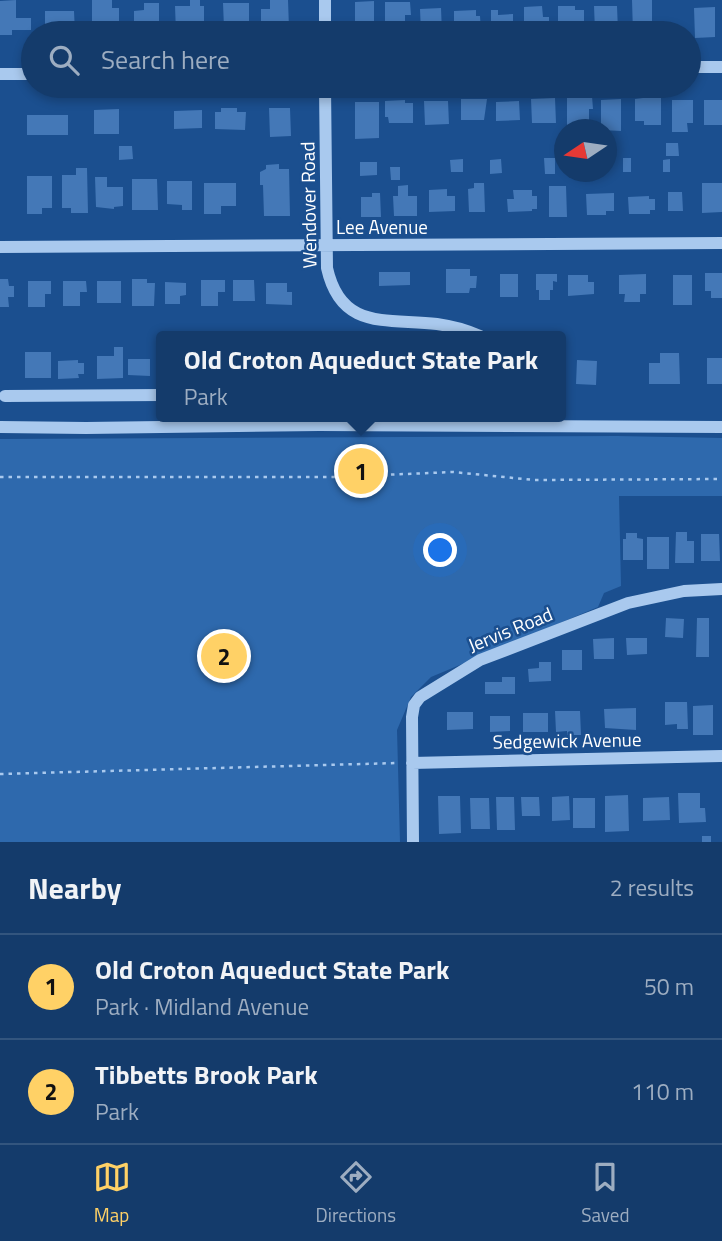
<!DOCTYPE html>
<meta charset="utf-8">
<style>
:root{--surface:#143b6b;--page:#1d4271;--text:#f1f3f6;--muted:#9dadc1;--line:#33557e;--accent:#ffd166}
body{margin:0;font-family:"Titillium Web",sans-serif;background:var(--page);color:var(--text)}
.compass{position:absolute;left:554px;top:119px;width:63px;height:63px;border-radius:50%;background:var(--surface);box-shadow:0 4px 10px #0003;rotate:257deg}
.you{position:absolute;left:441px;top:551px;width:24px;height:24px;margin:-18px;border:5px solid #fff;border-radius:50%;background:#1a73e8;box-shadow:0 0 0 10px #1a73e833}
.badge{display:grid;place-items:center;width:46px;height:46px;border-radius:50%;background:var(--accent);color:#111;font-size:23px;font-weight:700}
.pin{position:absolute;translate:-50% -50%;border:4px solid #fff;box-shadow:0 2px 7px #0006}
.popup{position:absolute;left:156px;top:331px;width:410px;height:91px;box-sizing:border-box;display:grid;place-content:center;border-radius:7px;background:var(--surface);filter:drop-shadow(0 2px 5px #0005);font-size:23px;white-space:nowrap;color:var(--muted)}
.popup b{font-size:26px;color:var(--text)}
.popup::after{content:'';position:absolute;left:50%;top:100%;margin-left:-14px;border:14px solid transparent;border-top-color:var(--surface)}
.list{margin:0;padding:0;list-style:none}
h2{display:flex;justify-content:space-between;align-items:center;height:91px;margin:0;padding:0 28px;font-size:30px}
h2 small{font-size:23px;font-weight:400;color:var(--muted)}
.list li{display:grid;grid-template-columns:46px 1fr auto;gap:21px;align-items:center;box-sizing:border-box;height:105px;padding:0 28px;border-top:2px solid var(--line)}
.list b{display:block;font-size:26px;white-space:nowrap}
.list p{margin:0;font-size:23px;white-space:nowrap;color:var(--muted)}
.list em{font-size:23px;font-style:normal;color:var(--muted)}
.icon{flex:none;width:38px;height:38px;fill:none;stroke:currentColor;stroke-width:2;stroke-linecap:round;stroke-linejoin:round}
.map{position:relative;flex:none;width:722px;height:842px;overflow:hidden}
.search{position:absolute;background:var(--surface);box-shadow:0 4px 10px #0003;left:21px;right:21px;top:21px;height:77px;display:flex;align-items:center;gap:18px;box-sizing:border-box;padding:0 24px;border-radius:38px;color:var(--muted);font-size:26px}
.sheet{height:301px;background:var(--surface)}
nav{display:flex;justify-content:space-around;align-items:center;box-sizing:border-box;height:98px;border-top:2px solid var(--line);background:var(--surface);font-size:19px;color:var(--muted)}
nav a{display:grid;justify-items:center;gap:4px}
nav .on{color:var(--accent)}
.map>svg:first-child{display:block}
.green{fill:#2e69ad}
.building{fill:#4478b7}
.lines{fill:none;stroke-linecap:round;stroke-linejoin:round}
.path{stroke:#a9c9ee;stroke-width:2.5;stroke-dasharray:3.5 5;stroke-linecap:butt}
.minor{stroke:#a9c9ee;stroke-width:12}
.labels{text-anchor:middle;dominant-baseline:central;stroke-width:5;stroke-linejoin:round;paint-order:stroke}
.street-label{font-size:19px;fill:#fff;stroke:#1b4f8f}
</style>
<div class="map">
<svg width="722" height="842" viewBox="0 0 722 842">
<rect width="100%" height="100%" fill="#1b4f8f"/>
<path class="green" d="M617 436 722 438V496H619L621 586 604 593 598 607 431 677 411 697 397 730 400 842H0V439Z"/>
<path class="building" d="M16 0V18H31V30H12V35H0V1Z
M92 0H112V8H119V33H92Z
M190 0H200V6H204V23H190V33H176L175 6H190Z
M270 0H288L289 28 261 29V9H270Z
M632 0H652V33H633Z
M374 1V33H355V2Z
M385 2H410L411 15H405V32H385Z
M144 3H159V31H134V11L144 10Z
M223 3H249V27L224 28Z
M542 6 543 17H549V30L524 31V7Z
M558 6H575V10H584V27H558Z
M594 6H617L618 31H595Z
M715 7V37L695 38 694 8Z
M441 8 442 33H421L420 9Z
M476 10V16H480L481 31 454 32V11Z
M491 10H498V15L513 14V31H491Z
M45 11H74L75 33H52V30H45Z
M651 93H661V125H644V121H635V99L651 97Z
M592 96 593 109H589V120H583V128H567V97Z
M555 98 556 123H532L531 99Z
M461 99H487L484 120H461Z
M621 99V131L601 130V100Z
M405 100V103H413V123H389L388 117H385V101Z
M672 100H693V123H687L688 132H672Z
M704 100H722V125H704Z
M424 101H448L449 124 425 125Z
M519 101 520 120 496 121V102Z
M355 102H379V138L355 139Z
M221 108H237V112H246L245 130 215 129V112H221Z
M269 108H290L291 136 270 137Z
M119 109V134H94V110Z
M202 110V128L174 129V111Z
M27 115H68V135H27Z
M666 143H678L679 156H666Z
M119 146H132L133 159 119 160Z
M544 158H555V174H545Z
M623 158H631V172H623Z
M463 159V172H451L450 160Z
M501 159 502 173 490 174V160Z
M670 159V172H663V160Z
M360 162H377V175L360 176Z
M279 164V169H289L290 216H264L263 185H260V172L266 169V165Z
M390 167H400V180H391Z
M76 168H87L88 213H71V208H62V175H76Z
M27 176H52V208H42V214H27Z
M95 177H107V187H123V206L114 207V209L96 207Z
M132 179H157L158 210H132Z
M167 181H192V210H182V205L167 204Z
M204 183H236V206H221V214H204Z
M474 183H484L485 212H469L468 189 474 188Z
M702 183H722V212L702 213Z
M408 185V196H417V216H394L393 196H398V186Z
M549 186H566L567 217H549Z
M447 189V196H455V211L429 212V190Z
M513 190H532V196H537V209H532V211L508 212 507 199H514Z
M668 192H682L683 211H668Z
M372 193H380L381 217H361V197H372Z
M614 193V211H606V215H587L586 194Z
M649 196V199H655V210H650V214H629L628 197Z
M446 269H470V276H477L476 288H470L469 293H446Z
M379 272H410V285L379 286Z
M705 273H722V298H711V291H705Z
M500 274H518V297H500Z
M536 274H557V282L553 281V290H550V300H539V290H536Z
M646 274V294H640V302H624L625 294H619V275Z
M568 275H588V282H594V294L568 296Z
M673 275H692V305H673Z
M0 279H8L9 286H14V297H8L9 307H0Z
M132 279H147V283H155L154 306H132Z
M201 280H225V292H218V306H201Z
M233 280H254L255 301H233Z
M28 281H51V294H45V307H28Z
M63 281H86L87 292H80V306H63Z
M97 281H121V303H97Z
M165 282 186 283V295L180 296V304H165Z
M266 283H287V292H292V305L266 304Z
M114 347H123V378L97 379V356H114Z
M25 352H51V378H25Z
M660 353H679L680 384H649V363H660Z
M707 358H722V384H707Z
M128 359H150V376L128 375Z
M78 360V363H84V374H78L79 378 58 379V361Z
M577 360 597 361 596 385 576 384Z
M676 532H687V541H694V563H675Z
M626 533H637V538L643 539V560H623V539H626Z
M701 534H719L720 561H701Z
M647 537H669V569H647Z
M666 618 684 619 683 638 665 637Z
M697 618H709V657H696Z
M614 638V659H594L593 639Z
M626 638H647V654L627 655Z
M562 650H582V670H562Z
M539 662H551V681L529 682 528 669 539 668Z
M502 677H515V694H485V682H502Z
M665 702H687L688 729H677V724L665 725Z
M713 705V735H693V706Z
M636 708V730L605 728 604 709Z
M555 711H580L581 735H567V731L556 732Z
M447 712H473V729L447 730Z
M523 713H548V732H523Z
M490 716H510V731L490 732Z
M678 793H700V808H705L706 822 679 823Z
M628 795 629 831 605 832V796Z
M438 796H460L461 833 439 834Z
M569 796 570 820 552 821V797Z
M496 797H514L515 830H497Z
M521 797H539L540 816H522Z
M669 797 670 820 643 821V798Z
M470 798H489L490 829H471Z
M573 798H595V828H573Z
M702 836H711V842H702Z"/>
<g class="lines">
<path class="path" d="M0 477H334L453 472 534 480 722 479
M0 774 398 763"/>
<path class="minor" d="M325 0V33
M689 67H722
M0 74H33
M325 86 327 268C341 331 387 318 437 324 452 326 466 330 480 336
M0 247 722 243
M5 396 162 395
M0 427 86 428 319 425 722 427
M412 763 722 756
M413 842 412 717 414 705 420 697 480 660 628 603 684 591 722 589"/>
</g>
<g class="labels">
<g class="street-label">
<text transform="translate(308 205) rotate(-91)">Wendover Road</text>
<text x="382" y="226">Lee Avenue</text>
<text transform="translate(510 629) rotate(-22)">Jervis Road</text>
<text transform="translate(567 740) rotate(-1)">Sedgewick Avenue</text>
</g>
</g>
</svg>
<svg class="compass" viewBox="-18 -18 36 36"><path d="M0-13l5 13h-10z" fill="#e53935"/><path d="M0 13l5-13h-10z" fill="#9dadc1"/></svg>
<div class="you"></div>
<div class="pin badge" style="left:361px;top:471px">1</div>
<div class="popup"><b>Old Croton Aqueduct State Park</b>Park</div>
<div class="pin badge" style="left:224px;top:656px">2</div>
<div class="search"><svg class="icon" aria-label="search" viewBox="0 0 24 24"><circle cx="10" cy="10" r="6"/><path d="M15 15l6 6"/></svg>Search here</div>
</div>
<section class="sheet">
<h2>Nearby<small>2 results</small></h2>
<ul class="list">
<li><span class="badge">1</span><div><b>Old Croton Aqueduct State Park</b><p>Park · Midland Avenue</p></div><em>50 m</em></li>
<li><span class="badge">2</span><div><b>Tibbetts Brook Park</b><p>Park</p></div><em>110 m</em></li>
</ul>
</section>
<nav>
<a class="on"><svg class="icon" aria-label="map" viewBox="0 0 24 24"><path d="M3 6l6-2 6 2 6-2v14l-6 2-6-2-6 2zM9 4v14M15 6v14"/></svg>Map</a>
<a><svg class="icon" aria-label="directions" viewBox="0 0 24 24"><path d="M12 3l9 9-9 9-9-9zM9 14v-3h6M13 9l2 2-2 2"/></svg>Directions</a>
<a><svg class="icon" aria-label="saved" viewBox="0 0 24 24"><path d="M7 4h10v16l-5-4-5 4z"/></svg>Saved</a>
</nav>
